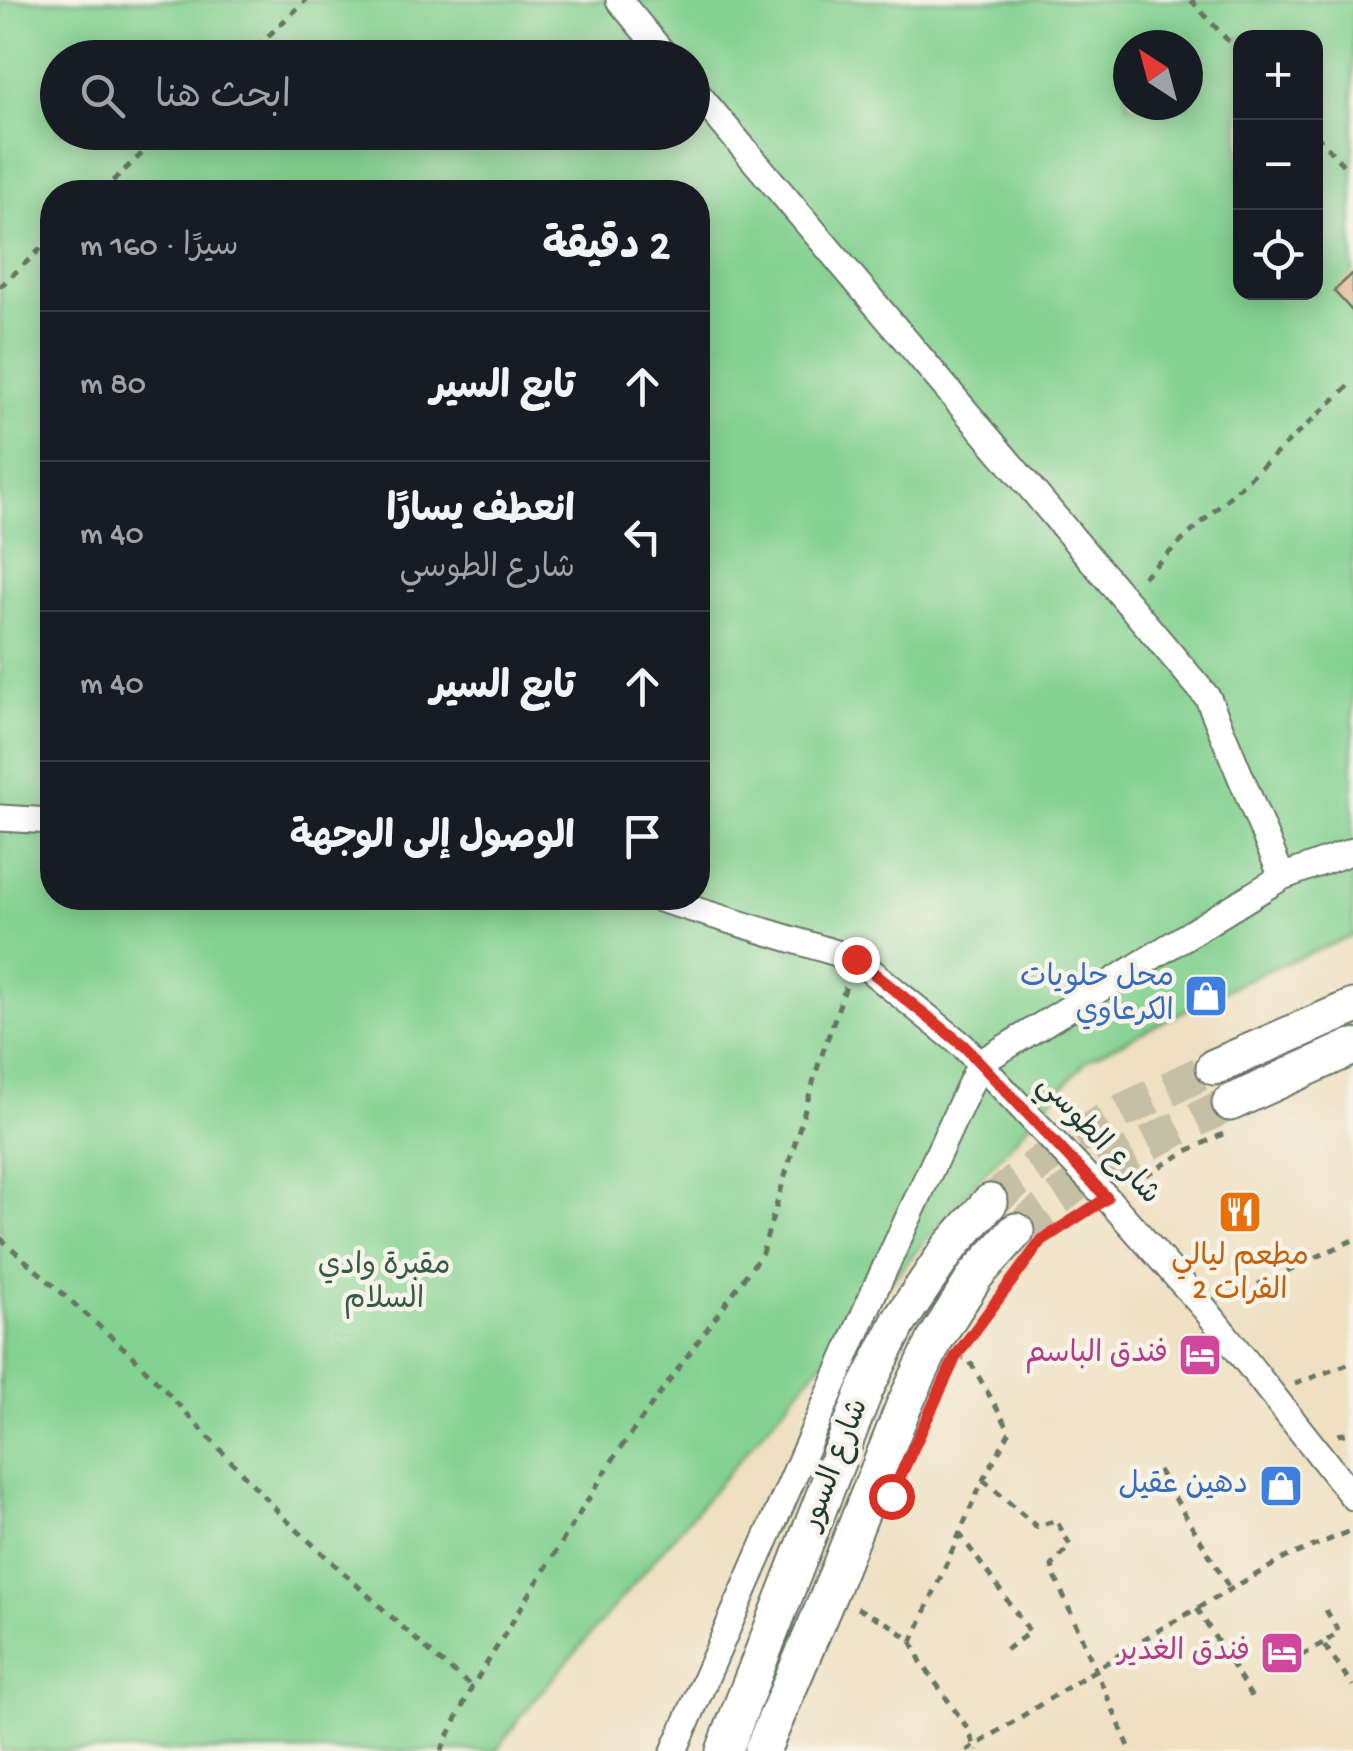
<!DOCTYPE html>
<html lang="ar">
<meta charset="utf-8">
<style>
:root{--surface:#171b24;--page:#242831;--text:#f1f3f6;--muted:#9ea1a6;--line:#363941}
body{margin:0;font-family:"Gochi Hand","Playpen Sans Arabic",sans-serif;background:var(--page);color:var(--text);direction:rtl}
.controls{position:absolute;right:30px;top:30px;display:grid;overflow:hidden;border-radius:20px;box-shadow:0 5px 25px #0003}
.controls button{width:90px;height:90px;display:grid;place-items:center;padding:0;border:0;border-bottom:2px solid var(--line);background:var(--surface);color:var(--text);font:50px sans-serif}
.compass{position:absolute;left:1113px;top:30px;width:90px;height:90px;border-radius:50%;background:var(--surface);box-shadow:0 5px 25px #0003;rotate:324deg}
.stop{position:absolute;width:30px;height:30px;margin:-22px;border:8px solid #d93025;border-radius:50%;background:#fff}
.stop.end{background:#d93025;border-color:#fff;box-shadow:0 2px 10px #0008}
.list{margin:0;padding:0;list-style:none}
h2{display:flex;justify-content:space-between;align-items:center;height:130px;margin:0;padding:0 40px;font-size:42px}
h2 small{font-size:32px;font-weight:400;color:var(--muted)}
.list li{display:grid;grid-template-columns:65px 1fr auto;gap:30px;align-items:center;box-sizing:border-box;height:150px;padding:0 40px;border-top:2px solid var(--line)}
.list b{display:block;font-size:38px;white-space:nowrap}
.list p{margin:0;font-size:32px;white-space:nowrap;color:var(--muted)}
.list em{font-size:32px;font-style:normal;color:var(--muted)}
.icon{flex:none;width:55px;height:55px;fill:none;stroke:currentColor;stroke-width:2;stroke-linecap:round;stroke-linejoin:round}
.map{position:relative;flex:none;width:1353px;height:1751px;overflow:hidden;direction:ltr}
.search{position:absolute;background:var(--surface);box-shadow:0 5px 25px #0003;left:40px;top:40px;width:670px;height:110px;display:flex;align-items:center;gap:25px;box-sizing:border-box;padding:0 35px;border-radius:55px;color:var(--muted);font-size:38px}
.panel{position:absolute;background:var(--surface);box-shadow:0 5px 25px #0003;left:40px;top:180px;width:670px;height:730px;border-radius:40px;direction:rtl}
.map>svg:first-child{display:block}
.green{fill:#84d291;stroke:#528862;stroke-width:2.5;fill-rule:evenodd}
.building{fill:#e7b795}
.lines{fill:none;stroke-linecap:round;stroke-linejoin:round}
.secondary-tunnel{stroke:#c5bfa6;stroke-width:35;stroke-dasharray:35 18;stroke-linecap:butt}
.street-casing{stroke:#687666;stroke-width:29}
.secondary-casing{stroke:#687666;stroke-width:39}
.path{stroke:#687666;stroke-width:5;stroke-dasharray:8 8;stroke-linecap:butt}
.street{stroke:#fff;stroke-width:25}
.secondary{stroke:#fff;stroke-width:35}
.route{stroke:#d93025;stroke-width:12}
.labels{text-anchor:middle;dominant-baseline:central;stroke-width:9;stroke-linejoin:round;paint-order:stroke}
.shop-label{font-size:30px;fill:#366cbe;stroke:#f7f3e8;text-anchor:end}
.street-label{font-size:30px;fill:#1f3d34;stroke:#f7f3e8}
.food-label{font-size:30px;fill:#c56008;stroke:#f7f3e8}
.park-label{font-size:30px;fill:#335b47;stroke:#f7f3e8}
.hotel-label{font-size:30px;fill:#b23c85;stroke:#f7f3e8;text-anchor:end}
</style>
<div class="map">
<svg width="1353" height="1751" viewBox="0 0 1353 1751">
<rect width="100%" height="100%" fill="#f7f3e8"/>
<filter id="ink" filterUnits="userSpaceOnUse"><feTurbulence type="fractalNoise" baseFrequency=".01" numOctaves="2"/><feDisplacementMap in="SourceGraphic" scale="20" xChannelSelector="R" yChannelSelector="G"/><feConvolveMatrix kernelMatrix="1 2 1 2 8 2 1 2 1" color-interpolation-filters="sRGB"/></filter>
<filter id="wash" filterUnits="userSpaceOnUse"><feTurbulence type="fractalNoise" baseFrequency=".0048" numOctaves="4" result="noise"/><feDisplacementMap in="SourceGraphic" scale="40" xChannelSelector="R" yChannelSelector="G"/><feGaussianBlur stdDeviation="2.25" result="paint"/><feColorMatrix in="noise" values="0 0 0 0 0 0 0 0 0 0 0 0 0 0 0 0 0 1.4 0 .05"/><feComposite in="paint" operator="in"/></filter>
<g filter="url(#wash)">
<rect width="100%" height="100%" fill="#efe0c2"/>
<path class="green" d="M0 0H1353V936L1258 974 1087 1060 962 1198 521 1716 496 1751H0ZM1240 38H1316V292H1240ZM1128 45H1188V105H1128ZM58 58H692V132H58ZM52 192H698V898H52Z"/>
<g id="blocks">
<path class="building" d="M1353 273V312L1334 291Z"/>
</g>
</g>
<g filter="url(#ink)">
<use href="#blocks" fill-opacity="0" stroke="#687666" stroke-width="2.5"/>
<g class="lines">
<path class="secondary-tunnel" d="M990 1202 1053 1153 1114 1115 1214 1067
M1016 1231 1079 1182 1149 1143 1230 1103"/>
<defs>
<path id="street" d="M619 0 667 58
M0 818 52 821
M1282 877 1353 851
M656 898 856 959 963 1046 1107 1198 1205 1309 1353 1497
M674 1751 873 1294 980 1063 1282 877 1208 698 692 87"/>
<path id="secondary" d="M1214 1067 1353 1007
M1230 1103 1353 1047
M724 1751 866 1388 899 1322 949 1248 990 1202
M762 1751 829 1594 903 1408 935 1340 976 1275 1016 1231"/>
</defs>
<use href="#street" class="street-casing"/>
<use href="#secondary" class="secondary-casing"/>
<path class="path" d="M1191 0 1240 54
M245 58 306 0
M1316 135 1343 165
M101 192 165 132
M0 287 52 238
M1143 577 1353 382
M1132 1183 1187 1151 1223 1134
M1047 1236 1084 1212
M0 1238 134 1357 283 1517 435 1657 472 1687
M1229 1298 1353 1240
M1295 1384 1353 1362
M1338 1435 1353 1432
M1158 1470 1230 1589
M983 1480 1037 1527 1056 1520 1070 1545 1052 1566 1056 1579 1131 1751
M959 1533 1030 1632 1001 1653
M857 1608 894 1627 912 1642 921 1662 966 1726 977 1751
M1197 1608 1254 1701
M1326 1610 1339 1632 1323 1643 1353 1686
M912 1642 983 1480 1010 1431 969 1360 963 1358
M1302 1655 1323 1643
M441 1751 472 1687 617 1453 762 1253 818 1066 846 986
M967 1751 1152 1634 1287 1557 1353 1530"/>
<use href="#street" class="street"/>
<use href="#secondary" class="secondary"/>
</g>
</g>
<g class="lines" filter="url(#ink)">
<path class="route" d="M856 959 964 1046 1107 1198 1042 1240 956 1356 891 1496"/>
</g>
<defs>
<symbol id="shop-square" viewBox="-11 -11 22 22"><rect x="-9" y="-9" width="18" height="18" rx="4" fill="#3f7fe0" stroke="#f7f3e8"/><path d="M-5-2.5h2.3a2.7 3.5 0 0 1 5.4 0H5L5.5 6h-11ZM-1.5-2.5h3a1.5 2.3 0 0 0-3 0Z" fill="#fff"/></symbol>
<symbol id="restaurant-square" viewBox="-11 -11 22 22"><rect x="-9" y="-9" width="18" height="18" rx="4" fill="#e8710a" stroke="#f7f3e8"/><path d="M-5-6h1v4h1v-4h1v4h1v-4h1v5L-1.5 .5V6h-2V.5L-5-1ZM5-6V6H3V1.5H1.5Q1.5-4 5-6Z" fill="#fff"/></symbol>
<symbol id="hotel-square" viewBox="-11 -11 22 22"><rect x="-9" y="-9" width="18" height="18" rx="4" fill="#d1479c" stroke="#f7f3e8"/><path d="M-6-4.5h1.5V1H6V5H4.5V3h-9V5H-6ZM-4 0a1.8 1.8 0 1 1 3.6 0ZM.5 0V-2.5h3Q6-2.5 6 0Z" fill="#fff"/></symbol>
</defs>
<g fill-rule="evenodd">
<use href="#shop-square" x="1181" y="971" width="50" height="50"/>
<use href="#restaurant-square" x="1215" y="1187" width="50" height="50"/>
<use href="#hotel-square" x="1175" y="1330" width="50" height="50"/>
<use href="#shop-square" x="1256" y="1461" width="50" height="50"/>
<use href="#hotel-square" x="1257" y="1628" width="50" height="50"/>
</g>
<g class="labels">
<g class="shop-label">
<text x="1174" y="979">محل حلويات<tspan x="1174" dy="34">الكرعاوي</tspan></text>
<text x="1248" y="1486">دهين عقيل</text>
</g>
<g class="street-label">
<text transform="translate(1097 1141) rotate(47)">شارع الطوسي</text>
<text transform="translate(837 1465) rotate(-69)">شارع السور</text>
</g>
<g class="food-label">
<text x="1240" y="1258">مطعم ليالي<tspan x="1240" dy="34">الفرات 2</tspan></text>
</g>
<g class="park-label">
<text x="384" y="1267">مقبرة وادي<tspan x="384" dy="34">السلام</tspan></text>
</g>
<g class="hotel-label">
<text x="1168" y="1355">فندق الباسم</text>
<text x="1250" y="1653">فندق الغدير</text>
</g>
</g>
</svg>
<div class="controls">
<button>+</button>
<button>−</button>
<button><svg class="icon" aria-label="locate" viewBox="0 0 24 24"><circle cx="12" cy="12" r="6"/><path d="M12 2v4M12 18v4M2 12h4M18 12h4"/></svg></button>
</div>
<svg class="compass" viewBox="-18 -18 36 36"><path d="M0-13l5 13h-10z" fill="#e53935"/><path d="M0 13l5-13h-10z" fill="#9ea1a6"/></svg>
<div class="stop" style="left:891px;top:1496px"></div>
<div class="stop end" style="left:856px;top:959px"></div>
<div class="search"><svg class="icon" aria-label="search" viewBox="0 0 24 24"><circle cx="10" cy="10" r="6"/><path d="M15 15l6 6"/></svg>ابحث هنا</div>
<section class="panel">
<h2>2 دقيقة<small>سيرًا · 160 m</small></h2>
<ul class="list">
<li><svg class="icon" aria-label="ahead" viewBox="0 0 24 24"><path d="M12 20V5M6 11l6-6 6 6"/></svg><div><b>تابع السير</b></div><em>80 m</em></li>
<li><svg class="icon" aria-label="left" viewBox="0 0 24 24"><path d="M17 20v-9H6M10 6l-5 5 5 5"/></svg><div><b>انعطف يسارًا</b><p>شارع الطوسي</p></div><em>40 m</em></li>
<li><svg class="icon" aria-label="ahead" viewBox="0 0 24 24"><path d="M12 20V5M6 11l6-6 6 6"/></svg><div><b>تابع السير</b></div><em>40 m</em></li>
<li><svg class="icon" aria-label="arrive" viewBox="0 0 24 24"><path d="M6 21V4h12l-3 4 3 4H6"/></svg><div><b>الوصول إلى الوجهة</b></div></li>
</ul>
</section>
</div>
